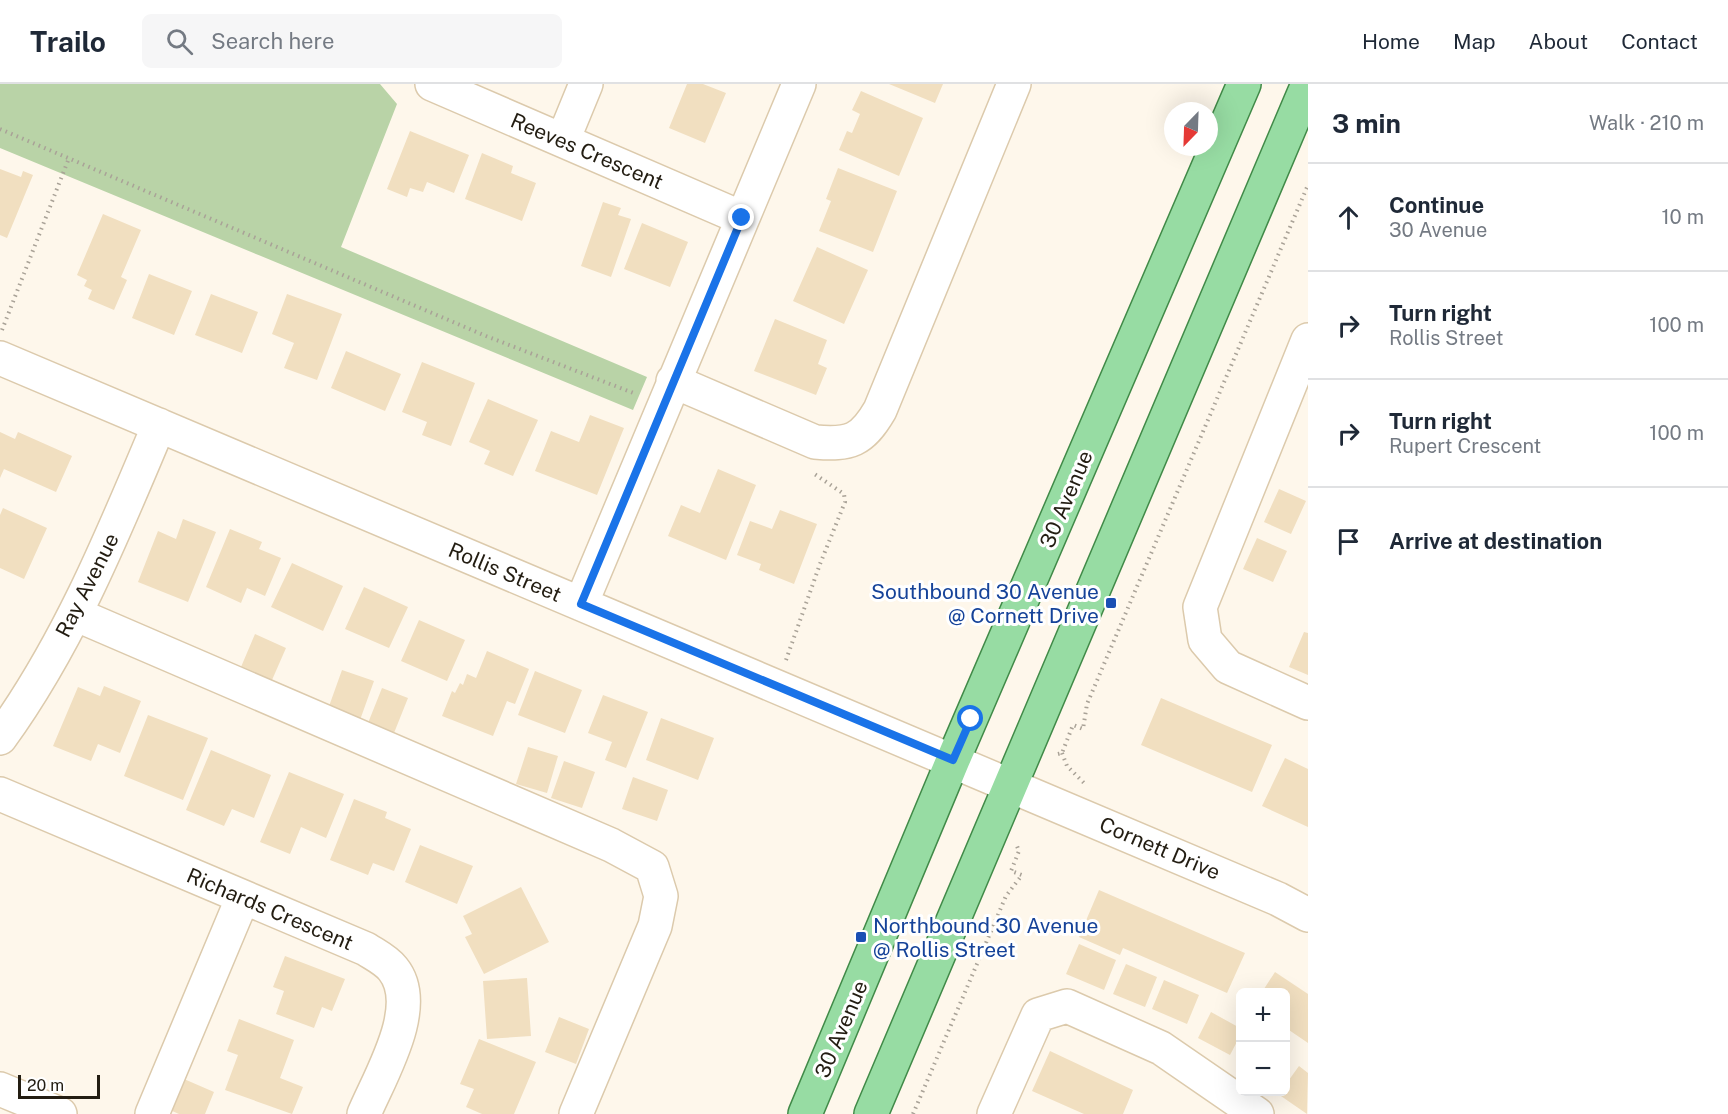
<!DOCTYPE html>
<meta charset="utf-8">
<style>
:root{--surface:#fff;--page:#f6f6f7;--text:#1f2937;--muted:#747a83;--line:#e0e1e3}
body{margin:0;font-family:"Public Sans",sans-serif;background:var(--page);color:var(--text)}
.controls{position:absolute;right:18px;bottom:18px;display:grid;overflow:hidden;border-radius:9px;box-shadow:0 6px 24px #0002}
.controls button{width:54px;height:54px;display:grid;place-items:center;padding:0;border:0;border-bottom:2px solid var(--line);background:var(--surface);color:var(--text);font:30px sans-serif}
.compass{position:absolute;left:1164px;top:18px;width:54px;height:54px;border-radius:50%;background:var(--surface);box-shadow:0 6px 24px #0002;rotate:203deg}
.scale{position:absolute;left:18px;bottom:15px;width:82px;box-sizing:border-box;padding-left:6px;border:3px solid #231d12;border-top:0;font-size:16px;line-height:21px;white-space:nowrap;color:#231d12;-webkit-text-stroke:4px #fff;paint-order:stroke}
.stop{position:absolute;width:18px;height:18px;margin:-14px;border:4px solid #1a73e8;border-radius:50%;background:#fff}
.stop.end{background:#1a73e8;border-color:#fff;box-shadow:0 2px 6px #0008}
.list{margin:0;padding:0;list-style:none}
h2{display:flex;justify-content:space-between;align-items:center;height:78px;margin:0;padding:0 24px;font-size:26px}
h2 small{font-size:20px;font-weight:400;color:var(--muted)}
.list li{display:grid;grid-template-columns:39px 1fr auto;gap:18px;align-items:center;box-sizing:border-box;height:108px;padding:0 24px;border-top:2px solid var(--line)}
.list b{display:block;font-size:22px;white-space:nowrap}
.list p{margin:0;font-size:20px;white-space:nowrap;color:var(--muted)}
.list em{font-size:20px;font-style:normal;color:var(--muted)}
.icon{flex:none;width:33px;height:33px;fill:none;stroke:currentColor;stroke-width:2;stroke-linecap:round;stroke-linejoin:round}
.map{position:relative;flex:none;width:1308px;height:1030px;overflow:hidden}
header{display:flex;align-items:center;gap:36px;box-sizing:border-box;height:84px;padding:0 30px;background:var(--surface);border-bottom:2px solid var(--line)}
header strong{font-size:28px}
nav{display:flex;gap:33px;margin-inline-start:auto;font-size:21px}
.search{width:420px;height:54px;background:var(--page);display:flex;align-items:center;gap:15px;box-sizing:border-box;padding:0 21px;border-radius:9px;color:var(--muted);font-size:22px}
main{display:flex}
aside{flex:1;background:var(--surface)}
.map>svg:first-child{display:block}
.green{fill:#b9d3a7}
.building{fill:#f1dfc0}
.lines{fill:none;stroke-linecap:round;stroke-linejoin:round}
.minor-casing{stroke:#dccaac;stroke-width:36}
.major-casing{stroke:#418a48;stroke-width:36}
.path{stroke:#a9a297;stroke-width:4;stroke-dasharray:1.5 4.5;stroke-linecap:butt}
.minor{stroke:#fff;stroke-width:33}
.major{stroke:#97dca3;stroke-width:33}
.route{stroke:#1a73e8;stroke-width:8}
.transit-dot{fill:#1a4fb4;stroke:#fff;stroke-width:2}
.labels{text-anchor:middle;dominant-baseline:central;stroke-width:6;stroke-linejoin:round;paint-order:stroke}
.street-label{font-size:21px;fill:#231d12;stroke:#fff}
.transit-label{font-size:21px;fill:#164399;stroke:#fff;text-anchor:end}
</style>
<header>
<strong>Trailo</strong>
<div class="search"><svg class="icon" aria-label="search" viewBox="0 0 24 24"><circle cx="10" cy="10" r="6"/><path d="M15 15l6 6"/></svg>Search here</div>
<nav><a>Home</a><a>Map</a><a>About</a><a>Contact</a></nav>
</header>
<main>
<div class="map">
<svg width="1308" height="1030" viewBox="0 0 1308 1030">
<rect width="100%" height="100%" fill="#fef7eb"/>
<path class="green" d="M0 0H380L397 20 341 163 647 293 633 326 0 64Z"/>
<path class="building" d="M687 0H703L726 9 705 59 669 44Z
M889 0H943L935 19Z
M861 7 923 34 899 92 839 66 847 47 852 49 860 30 852 26Z
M410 47 469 71 454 109 427 98 423 108 410 104 407 113 387 105Z
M482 69 513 82 511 89 536 99 522 137 465 115Z
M838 84 897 107 873 168 819 147 831 117 826 115Z
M0 85 21 93 23 87 33 91 7 154 0 151Z
M603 118 621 124 618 131 631 135 611 193 581 182Z
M103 130 141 146 121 193 127 196 114 226 88 215 92 206 84 202 87 196 77 191Z
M642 139 688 158 670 203 624 185Z
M817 163 868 186 844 240 793 217Z
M149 190 192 207 174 251 132 234Z
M211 210 258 228 242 269 195 251Z
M287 210 342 230 317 296 284 284 294 259 272 250Z
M775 235 827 256 818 280 827 284 816 311 754 287Z
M346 267 401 290 385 327 331 304Z
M422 278 475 299 451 362 422 351 427 338 402 328Z
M488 315 538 336 513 392 484 380 490 367 469 358Z
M590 331 624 344 597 411 535 387 551 347 579 358Z
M0 348 15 355 18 348 72 372 56 408 4 385 0 394Z
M718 385 756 401 726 476 668 452 681 421 700 429Z
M1279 405 1306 417 1291 450 1264 438Z
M3 424 47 444 24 495 0 484V431Z
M780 426 817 440 794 500 759 486 761 480 737 471 750 437 772 445Z
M183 435 216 448 188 518 138 498 158 447 176 455Z
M230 445 262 458 259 465 281 474 265 512 247 504 241 519 206 503Z
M1257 454 1287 467 1273 498 1243 485Z
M292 479 343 502 323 547 271 523Z
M364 503 408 523 389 564 345 545Z
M419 536 465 556 447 597 401 577Z
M1304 548 1308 549V591L1289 583Z
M255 550 286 564 272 596 241 583Z
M487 567 529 585 515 620 507 617 493 652 442 632 452 607 455 609 460 599 463 601 467 590 476 594Z
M342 586 374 597 360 636 328 625Z
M535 587 582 606 565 649 518 631Z
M104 602 141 617 120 669 98 660 91 677 53 662 78 603 100 612Z
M382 604 408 614 394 649 368 639Z
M603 611 648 628 626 684 605 676 612 658 588 649Z
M1161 614 1272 661 1252 708 1141 661Z
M148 631 208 654 183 716 124 692Z
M661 634 714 654 698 696 646 676Z
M528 663 558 672 547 709 516 700Z
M211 666 271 691 254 734 232 725 224 742 186 726Z
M1285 674 1308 685V743L1262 722Z
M564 677 595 688 582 724 551 714Z
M289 688 344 710 326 754 301 743 290 770 260 758Z
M633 693 668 706 657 737 622 725Z
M354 715 387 728 385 734 411 745 394 787 373 779 368 791 330 776Z
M420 761 473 782 457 820 405 798Z
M521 803 549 858 484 890 465 853 472 850 463 832Z
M1099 806 1245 869 1227 909 1123 864 1120 871 1079 853Z
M1079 860 1116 876 1104 906 1066 890Z
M285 872 345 895 332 927 322 923 314 944 276 930 284 907 273 903Z
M1126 880 1157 893 1145 923 1113 910Z
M1275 888 1308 910V959L1286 944V908H1262Z
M527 894 531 952 487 955 483 897Z
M1164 896 1199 911 1187 940 1152 925Z
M1211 928 1240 944V952L1230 971 1198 954Z
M559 933 589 945 576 980 545 968Z
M239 935 294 956 280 994 303 1003 292 1030 225 1006 238 971 227 967Z
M479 955 536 978 514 1030H482L466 1023 474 1005 460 1000Z
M1050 967 1133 1006 1123 1030H1084L1032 1007Z
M1299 982 1308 989 1307 1030 1278 1010 1286 1008V1000Z
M184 995 214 1008 205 1030H179L170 1026Z"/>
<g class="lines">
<defs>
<path id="minor" d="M432 0 742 134
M563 56 586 0
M1308 256 1200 523 1205 556 1228 583 1308 619
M0 274 1278 815 1308 831
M673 297 815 358C850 361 862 357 880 326L1014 0
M581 520 799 0
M75 530 611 761 652 783 661 812 655 842 576 1030
M0 654C69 559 114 448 159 341
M0 710 366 865C375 871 386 876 393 885 423 922 380 992 364 1030
M0 1005 60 1030
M152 1030 243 813
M994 1030 1038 931 1067 922 1161 964 1257 1030"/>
<path id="major" d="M805 1030 953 676 1244 0
M871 1030 1308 0"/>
</defs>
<use href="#minor" class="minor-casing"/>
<use href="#major" class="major-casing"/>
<path class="path" d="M0 45 486 252 636 310
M2 246 69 74
M786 576 820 480 845 418 844 410 813 389
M1062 669 1067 682 1084 699
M1058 670 1062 669 1073 641 1083 645 1087 620 1308 101
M913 1030 1006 812 1022 791 1011 787 1019 767 1017 762"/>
<use href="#minor" class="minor"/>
<use href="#major" class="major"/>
</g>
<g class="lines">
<path class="route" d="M742 134 581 520 953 676 971 635"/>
</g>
<g class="transit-dot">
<rect x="1105" y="513" width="12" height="12" rx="3"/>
<rect x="855" y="847" width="12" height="12" rx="3"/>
</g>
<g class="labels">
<g class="street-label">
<text transform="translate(587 67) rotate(23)">Reeves Crescent</text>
<text transform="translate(1066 415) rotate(-67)">30 Avenue</text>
<text transform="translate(505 488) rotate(23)">Rollis Street</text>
<text transform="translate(87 501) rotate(-63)">Ray Avenue</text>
<text transform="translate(1160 764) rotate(23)">Cornett Drive</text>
<text transform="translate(270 825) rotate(23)">Richards Crescent</text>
<text transform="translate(841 945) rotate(-67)">30 Avenue</text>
</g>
<g class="transit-label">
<text x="1099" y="507">Southbound 30 Avenue<tspan x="1099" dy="24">@ Cornett Drive</tspan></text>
<text x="873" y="841" text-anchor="start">Northbound 30 Avenue<tspan x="873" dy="24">@ Rollis Street</tspan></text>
</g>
</g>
</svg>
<div class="controls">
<button>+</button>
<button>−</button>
</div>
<svg class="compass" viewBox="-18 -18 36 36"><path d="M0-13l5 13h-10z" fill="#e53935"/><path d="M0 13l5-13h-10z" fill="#747a83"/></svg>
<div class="scale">20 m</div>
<div class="stop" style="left:971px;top:635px"></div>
<div class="stop end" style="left:742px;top:134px"></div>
</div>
<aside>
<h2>3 min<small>Walk · 210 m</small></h2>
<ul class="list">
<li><svg class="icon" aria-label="ahead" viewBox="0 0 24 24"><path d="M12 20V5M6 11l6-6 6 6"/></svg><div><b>Continue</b><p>30 Avenue</p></div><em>10 m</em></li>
<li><svg class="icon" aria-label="right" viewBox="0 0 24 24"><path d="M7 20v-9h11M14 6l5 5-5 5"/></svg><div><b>Turn right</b><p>Rollis Street</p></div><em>100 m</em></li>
<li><svg class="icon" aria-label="right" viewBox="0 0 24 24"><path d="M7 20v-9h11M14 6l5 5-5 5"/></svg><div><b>Turn right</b><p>Rupert Crescent</p></div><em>100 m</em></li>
<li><svg class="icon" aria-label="arrive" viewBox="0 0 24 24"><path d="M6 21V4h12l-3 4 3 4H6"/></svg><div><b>Arrive at destination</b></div></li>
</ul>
</aside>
</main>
